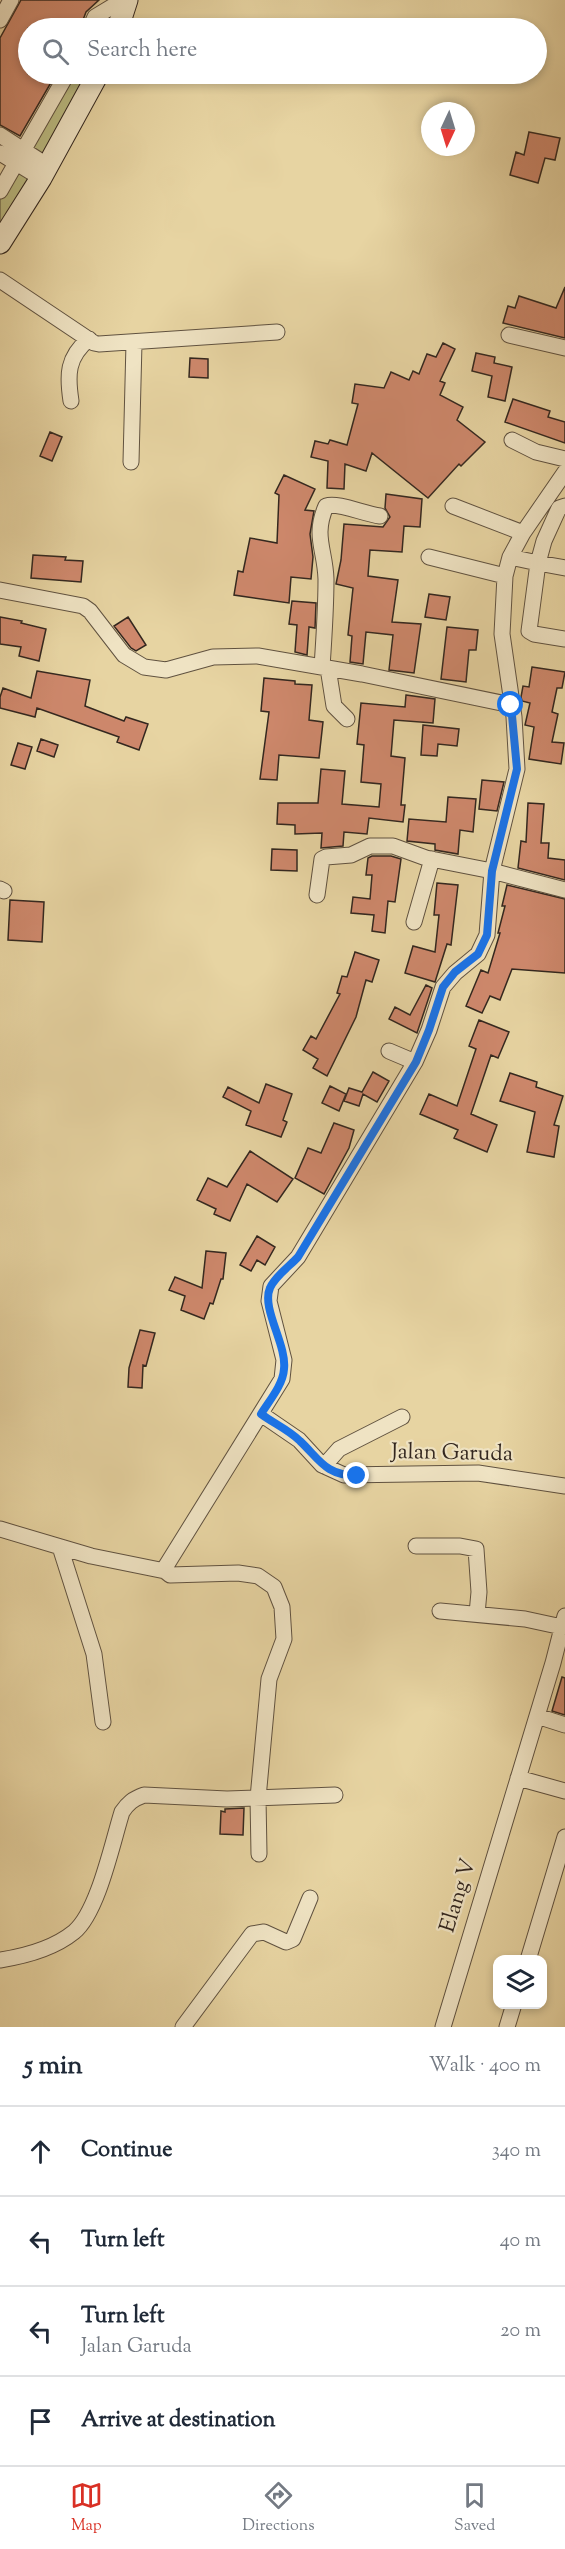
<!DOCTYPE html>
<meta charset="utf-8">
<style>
:root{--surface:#fff;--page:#f6f6f7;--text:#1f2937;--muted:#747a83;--line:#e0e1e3;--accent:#d93025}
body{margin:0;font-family:"Sorts Mill Goudy",serif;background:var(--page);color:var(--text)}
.controls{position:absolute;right:18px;bottom:18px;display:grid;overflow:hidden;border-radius:12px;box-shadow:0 3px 9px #0003}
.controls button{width:54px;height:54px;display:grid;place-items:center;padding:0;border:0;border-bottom:2px solid var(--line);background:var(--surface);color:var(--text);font:30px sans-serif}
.compass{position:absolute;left:421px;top:102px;width:54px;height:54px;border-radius:50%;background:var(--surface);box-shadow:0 3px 9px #0003;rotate:184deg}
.stop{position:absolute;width:18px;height:18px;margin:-14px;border:4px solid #1a73e8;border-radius:50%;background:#fff}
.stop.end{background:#1a73e8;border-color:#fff;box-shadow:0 2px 6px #0008}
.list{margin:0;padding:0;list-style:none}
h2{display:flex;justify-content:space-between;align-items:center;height:78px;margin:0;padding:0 24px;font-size:26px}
h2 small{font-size:20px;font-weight:400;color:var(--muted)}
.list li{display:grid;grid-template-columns:39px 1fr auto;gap:18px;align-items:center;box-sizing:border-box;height:90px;padding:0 24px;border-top:2px solid var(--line)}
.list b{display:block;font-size:22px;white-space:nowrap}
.list p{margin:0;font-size:20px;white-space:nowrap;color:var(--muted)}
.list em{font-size:20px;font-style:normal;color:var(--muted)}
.icon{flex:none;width:33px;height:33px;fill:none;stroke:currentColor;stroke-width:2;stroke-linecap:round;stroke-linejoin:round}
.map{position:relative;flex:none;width:565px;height:2027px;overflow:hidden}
.search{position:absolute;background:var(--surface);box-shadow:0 3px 9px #0003;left:18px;right:18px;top:18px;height:66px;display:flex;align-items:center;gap:15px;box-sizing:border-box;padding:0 21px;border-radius:33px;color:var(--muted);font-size:22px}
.sheet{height:438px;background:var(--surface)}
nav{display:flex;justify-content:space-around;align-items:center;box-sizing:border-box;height:84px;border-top:2px solid var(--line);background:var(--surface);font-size:16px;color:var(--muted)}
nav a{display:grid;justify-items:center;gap:3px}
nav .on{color:var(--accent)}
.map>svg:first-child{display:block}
.green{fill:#bbbb81;stroke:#777150;stroke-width:1.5}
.building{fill:#ce886c;stroke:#33271f;stroke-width:1.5}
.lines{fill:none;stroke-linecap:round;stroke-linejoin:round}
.minor-casing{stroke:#605240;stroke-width:17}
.secondary-casing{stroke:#33271f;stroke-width:23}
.minor{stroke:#efe3c3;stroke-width:15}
.secondary{stroke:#efe3c3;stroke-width:21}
.route{stroke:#1a73e8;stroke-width:8}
.labels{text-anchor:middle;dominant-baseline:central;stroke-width:4.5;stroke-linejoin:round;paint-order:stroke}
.street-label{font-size:22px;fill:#33271f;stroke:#efe3c3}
</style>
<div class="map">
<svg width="565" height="2027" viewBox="0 0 565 2027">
<rect width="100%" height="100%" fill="#e7d4a2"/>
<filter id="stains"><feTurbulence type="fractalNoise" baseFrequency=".00333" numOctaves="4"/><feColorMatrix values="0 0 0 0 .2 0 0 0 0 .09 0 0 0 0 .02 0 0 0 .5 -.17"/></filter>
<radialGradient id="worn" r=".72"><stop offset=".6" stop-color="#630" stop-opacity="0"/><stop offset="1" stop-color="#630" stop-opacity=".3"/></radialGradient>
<path class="green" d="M67 74H98L0 243V191Z"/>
<path class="building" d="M21 0H99L86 12 80 28H28V74H56L20 136 0 125V38Z
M529 132 560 138 555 160 545 158 538 183 510 175 516 152 524 155Z
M565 287V338L503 323 508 306 515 308 519 296 556 308Z
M443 343 455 349 440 381 445 383 440 395 463 407 457 420 485 442 461 466 459 464 428 498 372 453 366 471 345 464 344 489 327 488 328 461 311 457 315 441 328 444 330 440 347 445 358 404 352 403 355 384 384 388 391 372 409 380 413 371 419 374 427 354 436 357Z
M476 353 495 357 494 363 512 367 505 401 488 397 492 376 472 371Z
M190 358 208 359V378L189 377Z
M513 399 550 411 548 417 565 422V443L505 422Z
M50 432 62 437 52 461 40 456Z
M284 475 315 489 305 510 314 511 310 534 313 557 311 579 291 577 289 603 234 595 238 571 243 572 250 538 277 543 279 495 275 493Z
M386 494 422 499 420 527 404 526 402 552 370 550 368 576 398 580 392 622 421 624 414 673 389 670 393 635 366 632 363 664 350 662 352 636 348 635 353 588 336 584 341 560 344 524 383 527 390 517 385 508Z
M33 555 66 557 65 560 83 561 81 582 31 578Z
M429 594 450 597 446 620 425 617Z
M292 601 316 603 315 628 309 627 307 655 295 652 297 625 289 624Z
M0 617 22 621 21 623 46 629 39 661 19 656 21 647 0 644Z
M128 617 146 645 136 651 131 648 114 626Z
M447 627 478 630 476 650H469L466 682 441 679Z
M532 667 565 672 562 688H557L552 712 558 714 552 742 564 743 561 764 529 759 534 727 525 725 530 703 522 701 521 697 523 686 529 687Z
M37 671 90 680 85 706 124 721 126 717 148 724 139 750 117 742 119 737 37 708 35 717 0 708V697L3 688 31 698Z
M264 678 295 681V684L312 685 309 720 323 722 319 758 279 755 277 780 260 779 269 712 261 711Z
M406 695 435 699 433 723 394 720 391 756 405 758 401 805H405L403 822 369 818 367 834 344 832 343 846 321 848 322 833 295 834V825L277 824 278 803H318L321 769 345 771 342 804 379 807 381 784 361 782 364 745 357 744 361 703 405 707Z
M423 725 459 729 457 746 438 744 437 756 421 755Z
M41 739 58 745 54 757 37 751Z
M18 743 32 747 25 769 11 765Z
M482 780 504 782 497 811 479 809Z
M448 797 476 799 473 832 460 830 458 854 435 850V844L407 841 409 819 446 822Z
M528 803 544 804 541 843H549L548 858 565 860V880L518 868 521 841 526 842Z
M272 849 297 850V871L271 870Z
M372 856H391L401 859 395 902 388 901 385 933 372 931 374 915 351 913 353 897 370 899 372 875H366L368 858Z
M437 883 458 885 451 945 447 944 435 982 405 973 413 946 435 952 439 915H434Z
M507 885 565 899V973L512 969 500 1000 490 996 482 1013 466 1006 481 970 488 973 500 933H498L505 906H502Z
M10 900 44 902 42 942 8 940Z
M355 952 379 960 372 982 366 980 356 1017 327 1076 313 1068 318 1059 303 1050 311 1036 316 1039 340 994 337 993 342 976 347 977Z
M426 985 432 988 417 1033 389 1019 395 1007 410 1015Z
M479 1020 509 1032 498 1058 491 1055 471 1114 497 1125 487 1152 454 1138 458 1130 420 1114 429 1094 457 1106 476 1049 469 1046Z
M373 1072 389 1081 377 1102 363 1094 359 1106 344 1101 349 1088 362 1092Z
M510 1073 537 1082 536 1087 563 1096 554 1125 559 1126 554 1157 527 1152 535 1112 500 1101Z
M266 1084 292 1094 283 1120 287 1122 281 1137 246 1125 251 1111 223 1097 228 1087 259 1103Z
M330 1086 346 1094 339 1111 322 1103Z
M334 1123 354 1130 349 1148 324 1194 295 1178 308 1148 321 1153Z
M250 1151 293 1179 277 1202 247 1184 230 1221 214 1214 216 1209 197 1200 208 1178 227 1187Z
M257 1236 275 1247 265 1265 257 1260 251 1271 240 1265Z
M206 1251 226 1253 223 1279H221L213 1304 210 1303 204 1319 181 1310 185 1296 169 1290 175 1277 202 1288Z
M140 1330 155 1333 146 1366 143 1365 142 1388 128 1387 129 1368Z
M562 1677 565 1678V1715L552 1711Z
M244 1808 243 1835 220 1834 221 1811 225 1812V1809Z"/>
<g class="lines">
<defs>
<path id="minor" d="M0 20 11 0
M90 28 95 17 123 0
M0 135 48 166
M0 153 41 178
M0 191 67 74
M0 280 94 343 99 344 277 332
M509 335 565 348
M71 401C67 375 67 357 89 339
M512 440 536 452 565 459
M131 462 134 343
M453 506 523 533
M429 557 505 576
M510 557 538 563 544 541 559 508 565 506
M565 568 538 563 529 631 534 634 565 639
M0 590 83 606 90 611 124 655 144 667 166 670 213 657 258 656 362 674 511 705
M322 667C324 638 326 608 326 579 325 549 313 536 326 506 338 502 364 514 380 516
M328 668 334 706 347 719
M0 889 4 891
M317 895 322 859 326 857 351 855 370 846H393L426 858 492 871 565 890
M414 922 432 859
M389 1051 415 1062
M261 1414 299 1440 322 1465 344 1475 478 1473 565 1486
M324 1466 339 1449 402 1417
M0 1529 91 1556 165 1571 170 1575 238 1573 258 1576 274 1587 282 1607 284 1639 269 1679 258 1798 259 1854
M416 1546H460L476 1549 479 1592 477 1614
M60 1547 94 1654 103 1722
M165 1571 166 1566 282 1379 284 1360 269 1301 271 1286 298 1257 415 1062 429 1030 443 987 455 973 478 954 487 935 492 871 517 769 514 717 502 634 505 576 510 557 523 533 565 472
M440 1611 525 1619 562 1627
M537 1716 565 1725
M518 1778 565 1791
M0 1960C26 1956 53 1949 74 1932 98 1912 112 1844 122 1812 128 1803 133 1799 144 1795L227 1799 335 1795
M528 1960 565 1837
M183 2027 252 1934 264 1932 286 1942 293 1939 310 1898
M443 2027 553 1663 565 1616
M507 2027 514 2004"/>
<path id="secondary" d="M118 28 127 0
M0 243 41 178 98 74"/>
</defs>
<use href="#minor" class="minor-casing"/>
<use href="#secondary" class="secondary-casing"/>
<use href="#minor" class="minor"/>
<use href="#secondary" class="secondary"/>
</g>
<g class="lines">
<path class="route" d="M357 1476C325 1475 320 1460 300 1441 289 1430 273 1423 261 1414 269 1401 283 1385 284 1369 287 1345 261 1308 270 1288 275 1276 290 1266 298 1257L416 1062 429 1030 443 987 455 972 478 954 487 935 492 871 517 769 511 705"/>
</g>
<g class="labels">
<g class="street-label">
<text transform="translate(452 1454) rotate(1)">Jalan Garuda</text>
<text transform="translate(459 1896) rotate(-73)">Elang V</text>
</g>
</g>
<rect width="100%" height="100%" filter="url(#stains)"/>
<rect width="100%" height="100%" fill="url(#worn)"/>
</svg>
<div class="controls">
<button><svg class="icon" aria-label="layers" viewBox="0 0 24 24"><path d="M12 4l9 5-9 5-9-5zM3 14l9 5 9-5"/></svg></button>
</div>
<svg class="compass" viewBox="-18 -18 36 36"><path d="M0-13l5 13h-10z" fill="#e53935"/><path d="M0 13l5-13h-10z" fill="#747a83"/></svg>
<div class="stop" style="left:511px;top:705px"></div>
<div class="stop end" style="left:357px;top:1476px"></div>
<div class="search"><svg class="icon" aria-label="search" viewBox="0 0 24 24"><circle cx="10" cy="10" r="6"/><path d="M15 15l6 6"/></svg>Search here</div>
</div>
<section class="sheet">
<h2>5 min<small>Walk · 400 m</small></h2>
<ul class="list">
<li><svg class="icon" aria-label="ahead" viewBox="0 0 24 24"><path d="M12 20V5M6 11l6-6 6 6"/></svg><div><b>Continue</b></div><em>340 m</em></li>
<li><svg class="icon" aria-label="left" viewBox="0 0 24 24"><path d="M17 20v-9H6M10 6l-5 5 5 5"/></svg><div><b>Turn left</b></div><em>40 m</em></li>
<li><svg class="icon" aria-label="left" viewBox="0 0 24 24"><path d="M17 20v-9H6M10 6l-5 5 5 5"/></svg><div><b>Turn left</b><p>Jalan Garuda</p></div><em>20 m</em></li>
<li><svg class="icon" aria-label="arrive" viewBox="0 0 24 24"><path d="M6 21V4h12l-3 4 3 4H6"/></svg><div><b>Arrive at destination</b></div></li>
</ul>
</section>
<nav>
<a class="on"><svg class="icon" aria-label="map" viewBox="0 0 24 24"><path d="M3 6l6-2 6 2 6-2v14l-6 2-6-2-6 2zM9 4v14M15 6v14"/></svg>Map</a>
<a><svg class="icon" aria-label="directions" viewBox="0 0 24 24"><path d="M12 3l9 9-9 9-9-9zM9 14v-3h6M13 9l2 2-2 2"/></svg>Directions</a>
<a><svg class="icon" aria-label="saved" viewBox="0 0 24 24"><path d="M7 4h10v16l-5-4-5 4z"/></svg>Saved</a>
</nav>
